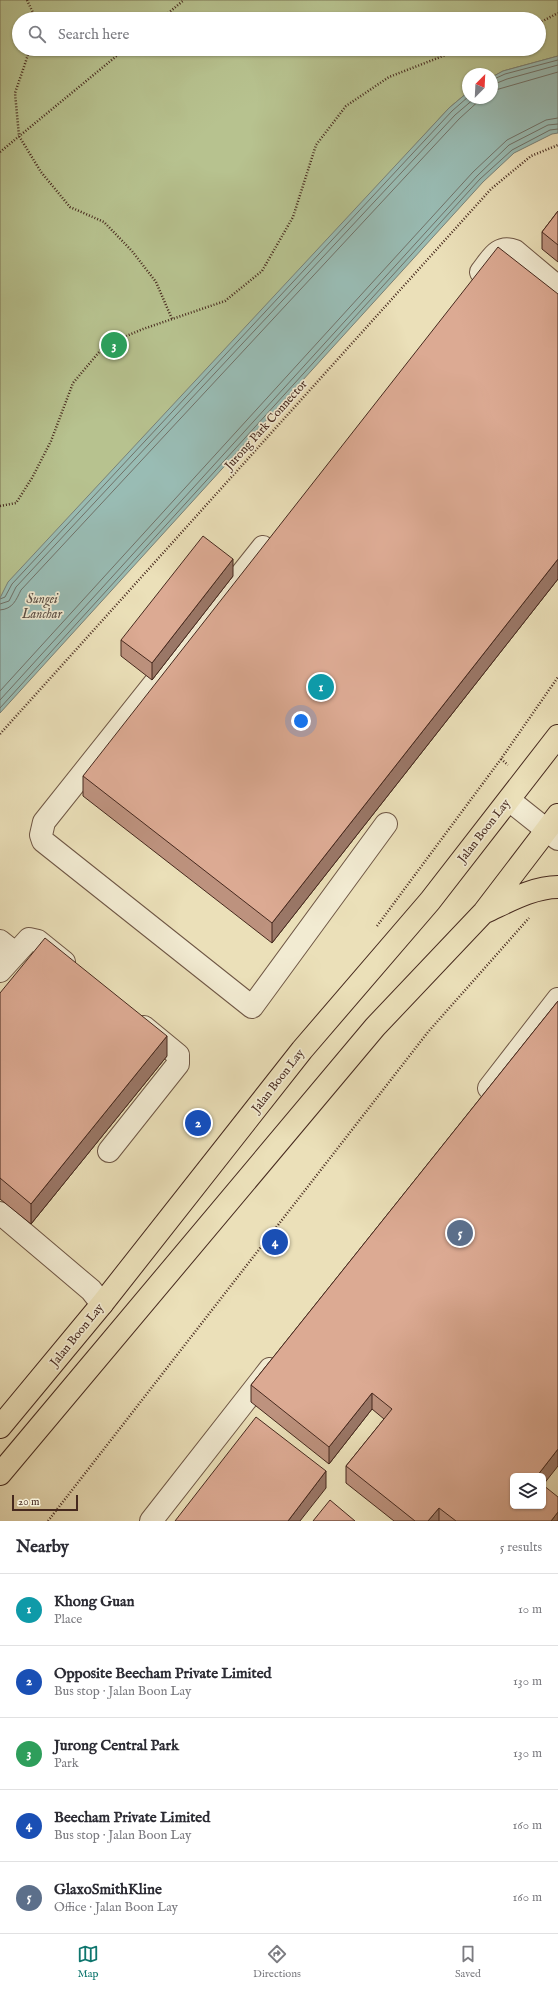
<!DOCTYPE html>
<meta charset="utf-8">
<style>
:root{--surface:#fff;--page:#f2f2f3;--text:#2b2b33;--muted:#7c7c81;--line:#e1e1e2;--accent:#0f766e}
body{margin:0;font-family:"IM FELL English",serif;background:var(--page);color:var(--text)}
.controls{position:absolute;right:12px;bottom:12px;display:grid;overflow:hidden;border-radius:6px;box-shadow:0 1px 3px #0004}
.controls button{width:36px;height:36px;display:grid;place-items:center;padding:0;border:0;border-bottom:1px solid var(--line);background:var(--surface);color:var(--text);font:20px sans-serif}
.compass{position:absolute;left:462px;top:68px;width:36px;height:36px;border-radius:50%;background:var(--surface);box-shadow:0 1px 3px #0004;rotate:24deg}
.scale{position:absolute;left:12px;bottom:10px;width:66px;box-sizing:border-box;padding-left:4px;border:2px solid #46291e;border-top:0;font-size:11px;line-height:14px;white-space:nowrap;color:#46291e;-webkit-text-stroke:3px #f2ebd2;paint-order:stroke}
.you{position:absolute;left:301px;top:721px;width:14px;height:14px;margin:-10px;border:3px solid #fff;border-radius:50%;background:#1a73e8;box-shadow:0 0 0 6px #1a73e833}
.badge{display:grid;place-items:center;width:26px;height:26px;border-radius:50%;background:var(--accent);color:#fff;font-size:13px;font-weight:700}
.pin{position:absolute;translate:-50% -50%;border:2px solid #fff;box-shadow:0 1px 4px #0006}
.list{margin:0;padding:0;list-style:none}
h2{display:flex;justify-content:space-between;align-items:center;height:52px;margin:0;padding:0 16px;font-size:17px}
h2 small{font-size:13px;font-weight:400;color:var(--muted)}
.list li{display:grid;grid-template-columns:26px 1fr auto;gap:12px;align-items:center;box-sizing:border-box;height:72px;padding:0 16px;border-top:1px solid var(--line)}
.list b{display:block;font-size:15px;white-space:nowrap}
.list p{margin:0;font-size:13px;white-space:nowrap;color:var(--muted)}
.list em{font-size:13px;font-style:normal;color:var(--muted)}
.icon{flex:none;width:22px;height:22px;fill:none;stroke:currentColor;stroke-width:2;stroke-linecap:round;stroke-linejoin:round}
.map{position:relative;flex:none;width:558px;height:1521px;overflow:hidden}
.search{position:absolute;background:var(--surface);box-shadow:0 1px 3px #0004;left:12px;right:12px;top:12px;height:44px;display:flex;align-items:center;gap:10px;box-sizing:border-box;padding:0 14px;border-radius:22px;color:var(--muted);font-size:15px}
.sheet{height:412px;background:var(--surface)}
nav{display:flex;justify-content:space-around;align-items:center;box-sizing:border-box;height:56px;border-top:1px solid var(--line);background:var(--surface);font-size:11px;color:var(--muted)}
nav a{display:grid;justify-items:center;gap:2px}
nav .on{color:var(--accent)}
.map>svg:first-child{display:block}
.green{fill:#b7c28f;stroke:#7e7656;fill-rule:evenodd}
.water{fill:#99bcb4;stroke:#788178}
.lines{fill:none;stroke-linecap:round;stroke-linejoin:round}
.shore{stroke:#707269;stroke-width:1}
.minor-casing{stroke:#6f5745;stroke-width:24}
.major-casing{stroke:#46291e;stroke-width:24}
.path{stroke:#46291e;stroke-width:2.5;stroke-dasharray:1 2;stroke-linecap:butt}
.minor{stroke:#f2ebd2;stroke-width:22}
.major{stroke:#ebe0b9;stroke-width:22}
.wall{fill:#bd927e;stroke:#46291e}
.shaded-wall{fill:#9a7767;stroke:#46291e}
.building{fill:#dcaa93;stroke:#46291e}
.labels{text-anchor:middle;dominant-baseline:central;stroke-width:3.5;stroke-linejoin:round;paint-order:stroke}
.street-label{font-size:12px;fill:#46291e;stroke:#f2ebd2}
.water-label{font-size:13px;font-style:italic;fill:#5b4e44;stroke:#f2ebd2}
</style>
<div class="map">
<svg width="558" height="1521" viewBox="0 0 558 1521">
<rect width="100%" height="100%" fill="#ebe0b9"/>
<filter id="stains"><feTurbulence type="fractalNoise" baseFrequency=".005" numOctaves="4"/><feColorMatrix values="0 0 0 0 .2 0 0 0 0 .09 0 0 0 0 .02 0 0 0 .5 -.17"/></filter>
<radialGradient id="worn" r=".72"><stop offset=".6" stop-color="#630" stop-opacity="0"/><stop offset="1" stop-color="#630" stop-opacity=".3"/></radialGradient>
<path class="green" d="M0 0H558V56L503 71 492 77V74H468V92L449 108 0 598ZM19 19H539V49H19Z"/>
<path class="water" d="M558 56V133L552 134 514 153 483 182 0 713V598L8 582 449 108 468 92V98H492V77L503 71Z"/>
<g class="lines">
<path class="shore" d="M492 80 505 74 558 60
M492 85 507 79 558 65
M492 91 558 72
M0 599 5 597 12 584 452 111 468 97
M0 604 9 601 16 587 455 115 475 98
M0 610C13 609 16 600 21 590L459 119 482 98
M0 691 473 172 507 140 546 120 558 118
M0 700 477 176 509 145 548 125 558 124
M0 708 480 179 512 150 550 130 558 129"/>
<defs>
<path id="minor" d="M481 272C491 260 497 244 515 251L558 287
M263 547 44 822 41 835 43 841 252 1007 386 824
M509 800 558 839
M0 941 15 953
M0 971 29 939 38 941 64 962
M489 1088 558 999
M109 1151 178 1064V1055L144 1027
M0 1213 91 1290 102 1304
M151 1521 270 1369"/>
<path id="major" d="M485 912C507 902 533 887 558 887
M0 1427 102 1304 302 1050 430 901 558 736
M0 1474 375 1027 484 912 558 815"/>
</defs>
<use href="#minor" class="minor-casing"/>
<use href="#major" class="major-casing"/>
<path class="path" d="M27 0 34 15V19
M161 19 184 0
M539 23 558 13
M30 49 15 93 19 136 41 172 70 207 104 222 132 251 156 282 172 319
M0 152 125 49
M0 506 16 503 32 478 51 441 73 383 105 345 143 329 225 301 262 271 293 217 316 145 346 106 389 77 461 49
M0 734 491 189 531 156 558 145
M501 759 508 765
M377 926 501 759 558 677
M48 1521 428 1032 529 918"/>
<use href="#minor" class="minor"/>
<use href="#major" class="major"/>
</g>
<path class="wall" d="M558 211V262L542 249V232Z
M558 294V579L272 943 83 796V776Z
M233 576 152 680 121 656V640Z
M0 993 167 1056 31 1224 0 1199Z
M558 1001 513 1476 558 1521H394L346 1483V1466L384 1419 372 1409 329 1464 251 1402V1385Z"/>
<path class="shaded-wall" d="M233 559V576L152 680V663Z
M558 559V579L272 943V923Z
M167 1036V1056L31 1224V1204Z
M372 1393V1409L329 1464V1447Z
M558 1449V1466L543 1485V1476H537Z
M326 1471V1488L300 1521H288Z
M439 1508V1521H428Z
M558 1512V1521H551Z"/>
<path class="building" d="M558 211V245L542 232Z
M498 247 558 294V559L272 923 83 776Z
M203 536 233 559 152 663 121 640Z
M45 938 167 1036 31 1204 0 1178V993Z
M558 1001V1449L537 1476H513V1506H543V1485L558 1497V1512L551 1521H456L439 1508 428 1521H415L346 1466 392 1409 372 1393 329 1447 251 1385Z
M256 1417 326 1471 288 1521H175Z
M330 1500 355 1521H313Z"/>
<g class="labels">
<g class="street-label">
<text transform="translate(266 425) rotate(-48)">Jurong Park Connector</text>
<text transform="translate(484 831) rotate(-52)">Jalan Boon Lay</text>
<text transform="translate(278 1081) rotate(-52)">Jalan Boon Lay</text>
<text transform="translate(77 1335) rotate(-51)">Jalan Boon Lay</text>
</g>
<g class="water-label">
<text x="42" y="599">Sungei<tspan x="42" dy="15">Lanchar</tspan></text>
</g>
</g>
<rect width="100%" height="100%" filter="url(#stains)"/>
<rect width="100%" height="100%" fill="url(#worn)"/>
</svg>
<div class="controls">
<button><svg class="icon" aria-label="layers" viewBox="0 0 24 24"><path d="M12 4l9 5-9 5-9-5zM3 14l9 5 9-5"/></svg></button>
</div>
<svg class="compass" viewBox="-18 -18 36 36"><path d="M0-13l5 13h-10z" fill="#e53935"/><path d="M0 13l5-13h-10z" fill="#7c7c81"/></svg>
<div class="scale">20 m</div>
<div class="you"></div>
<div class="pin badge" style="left:321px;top:687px;background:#0f9aa8">1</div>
<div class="pin badge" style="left:198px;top:1123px;background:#1a4fb4">2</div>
<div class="pin badge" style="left:114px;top:345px;background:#2e9e5b">3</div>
<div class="pin badge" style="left:275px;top:1242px;background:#1a4fb4">4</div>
<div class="pin badge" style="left:460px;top:1233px;background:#5c6f8a">5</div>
<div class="search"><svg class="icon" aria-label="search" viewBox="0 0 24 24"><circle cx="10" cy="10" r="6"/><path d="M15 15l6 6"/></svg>Search here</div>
</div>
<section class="sheet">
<h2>Nearby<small>5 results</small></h2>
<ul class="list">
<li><span class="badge" style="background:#0f9aa8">1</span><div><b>Khong Guan</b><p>Place</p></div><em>10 m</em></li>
<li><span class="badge" style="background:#1a4fb4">2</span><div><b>Opposite Beecham Private Limited</b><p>Bus stop · Jalan Boon Lay</p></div><em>130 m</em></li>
<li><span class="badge" style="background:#2e9e5b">3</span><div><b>Jurong Central Park</b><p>Park</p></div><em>130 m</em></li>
<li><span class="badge" style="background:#1a4fb4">4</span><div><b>Beecham Private Limited</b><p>Bus stop · Jalan Boon Lay</p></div><em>160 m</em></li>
<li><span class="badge" style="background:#5c6f8a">5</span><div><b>GlaxoSmithKline</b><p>Office · Jalan Boon Lay</p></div><em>160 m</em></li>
</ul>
</section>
<nav>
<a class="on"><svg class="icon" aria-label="map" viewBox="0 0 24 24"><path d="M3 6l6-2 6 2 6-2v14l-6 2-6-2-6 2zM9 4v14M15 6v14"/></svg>Map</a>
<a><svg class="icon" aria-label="directions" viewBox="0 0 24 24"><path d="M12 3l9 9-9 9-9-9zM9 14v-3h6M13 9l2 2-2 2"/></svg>Directions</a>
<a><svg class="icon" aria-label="saved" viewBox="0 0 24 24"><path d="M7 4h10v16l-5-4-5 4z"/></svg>Saved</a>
</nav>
